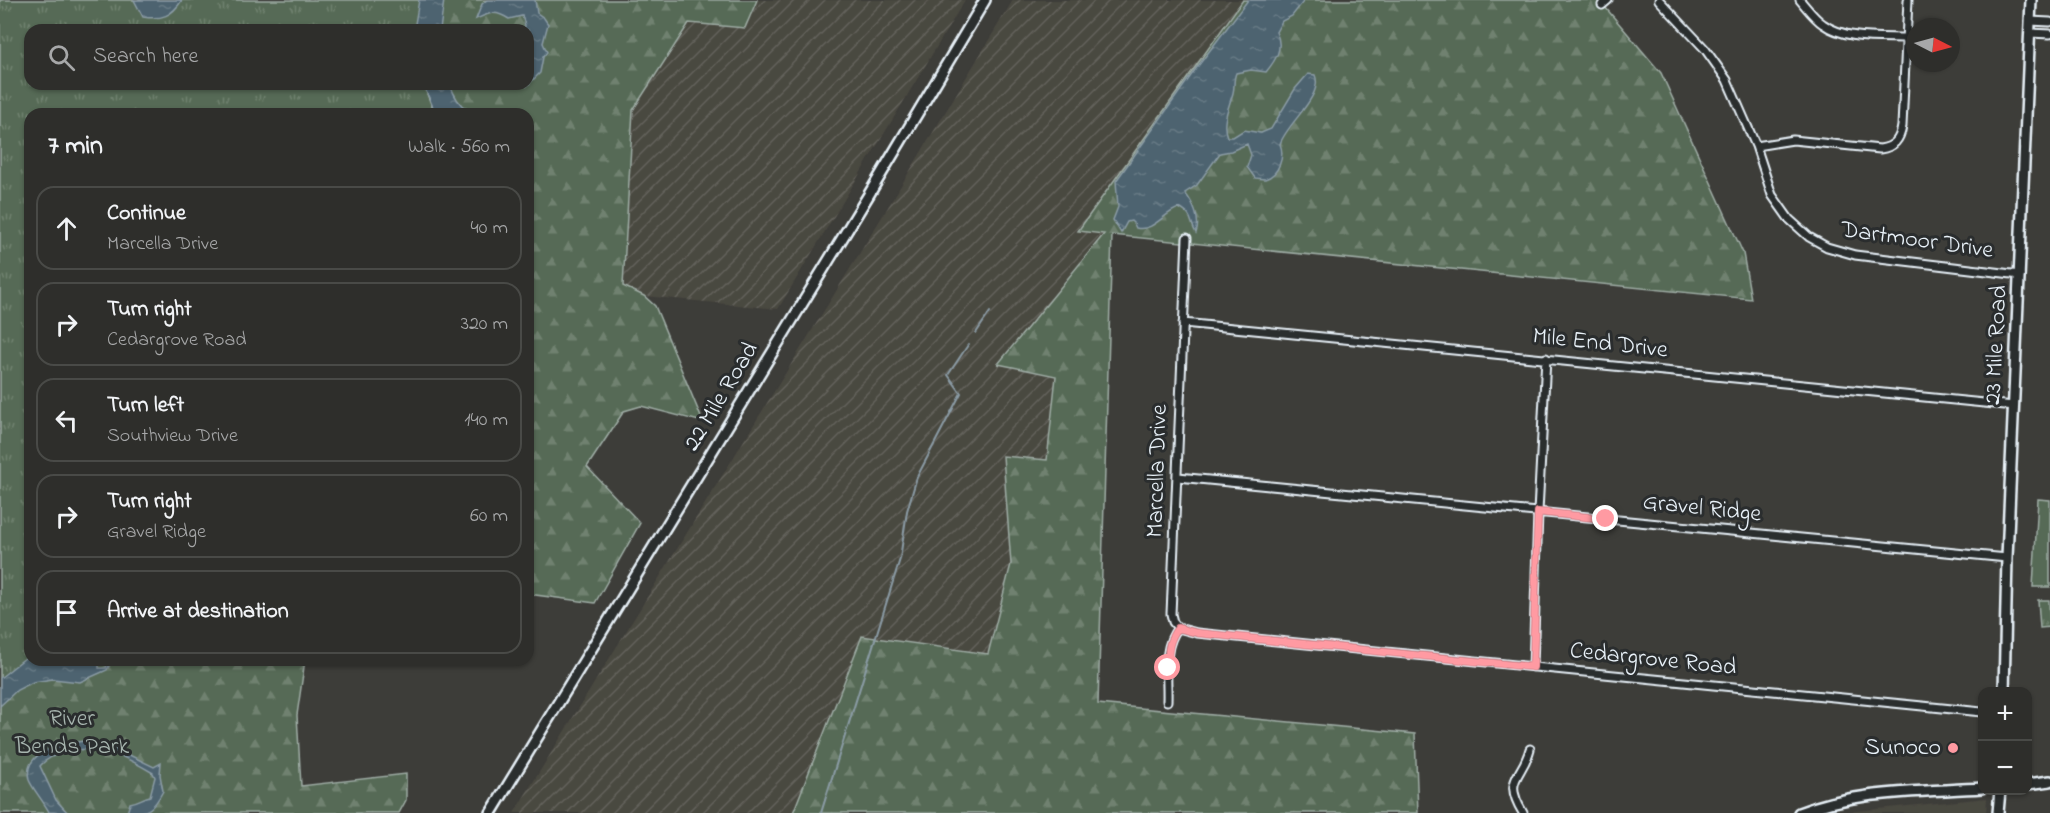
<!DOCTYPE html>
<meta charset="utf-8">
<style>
:root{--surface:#2e2e2b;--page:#3a3a37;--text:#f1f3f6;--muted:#a7a8a9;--line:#494a47}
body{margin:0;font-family:"Indie Flower",sans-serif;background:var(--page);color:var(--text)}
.controls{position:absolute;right:18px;bottom:18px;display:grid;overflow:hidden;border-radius:12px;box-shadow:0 2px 4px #0004}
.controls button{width:54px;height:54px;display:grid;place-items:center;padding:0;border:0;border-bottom:2px solid var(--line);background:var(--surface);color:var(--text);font:30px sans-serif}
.compass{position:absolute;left:1906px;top:18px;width:54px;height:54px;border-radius:50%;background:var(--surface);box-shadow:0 2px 4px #0004;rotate:96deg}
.stop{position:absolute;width:18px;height:18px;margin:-14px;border:4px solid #ff9aa2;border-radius:50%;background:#fff}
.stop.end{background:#ff9aa2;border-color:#fff;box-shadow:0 2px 6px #0008}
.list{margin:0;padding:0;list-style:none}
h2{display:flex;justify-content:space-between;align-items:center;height:78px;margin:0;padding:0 24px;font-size:26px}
h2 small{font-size:20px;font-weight:400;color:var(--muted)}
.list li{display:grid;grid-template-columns:39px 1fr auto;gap:18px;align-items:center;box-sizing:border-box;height:84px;margin:0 12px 12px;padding:0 12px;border:2px solid var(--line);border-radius:18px}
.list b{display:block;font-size:22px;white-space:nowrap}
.list p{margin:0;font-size:20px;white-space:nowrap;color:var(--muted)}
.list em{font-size:20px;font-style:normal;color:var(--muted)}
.icon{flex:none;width:33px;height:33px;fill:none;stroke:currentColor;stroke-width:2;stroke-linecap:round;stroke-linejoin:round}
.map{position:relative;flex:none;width:2050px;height:813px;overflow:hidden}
.search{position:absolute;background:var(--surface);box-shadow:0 2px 4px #0004;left:24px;top:24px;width:510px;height:66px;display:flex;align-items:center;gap:15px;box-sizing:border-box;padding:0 21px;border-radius:18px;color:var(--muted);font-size:22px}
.panel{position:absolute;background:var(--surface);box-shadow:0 2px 4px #0004;left:24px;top:108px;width:510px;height:558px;border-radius:18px}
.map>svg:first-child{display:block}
.built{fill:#4a4840}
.industrial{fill:url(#industrial-furrows)}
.grass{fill:url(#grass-tufts);stroke:#a0aea7;stroke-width:1.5}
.forest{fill:url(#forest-firs);stroke:#a0aea7;stroke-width:1.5}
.pitch{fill:#576b56;stroke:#a0aea7;stroke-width:1.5}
.water{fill:url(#water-ripples);stroke:#8b9ca6;stroke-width:1.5}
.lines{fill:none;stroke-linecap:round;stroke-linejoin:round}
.stream{stroke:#8b9ca6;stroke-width:2}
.street-casing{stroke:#e8f1f8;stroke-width:11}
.secondary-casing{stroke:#e8f1f8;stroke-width:14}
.street{stroke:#2a2d2e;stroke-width:7}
.secondary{stroke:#2a2d2e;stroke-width:9}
.route{stroke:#ff9aa2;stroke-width:8}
.poi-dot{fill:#ff9aa2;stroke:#2a2d2e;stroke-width:2}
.labels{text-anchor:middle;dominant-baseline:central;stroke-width:6;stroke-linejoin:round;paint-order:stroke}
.street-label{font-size:24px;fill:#e8f1f8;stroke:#2a2d2e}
.park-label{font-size:24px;fill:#a7b5af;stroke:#2a2d2e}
.poi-label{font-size:24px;fill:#e8f1f8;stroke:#2a2d2e;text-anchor:end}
</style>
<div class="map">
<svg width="2050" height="813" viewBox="0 0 2050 813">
<defs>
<pattern id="industrial-furrows" width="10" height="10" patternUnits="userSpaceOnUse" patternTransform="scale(1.5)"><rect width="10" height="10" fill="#4a4840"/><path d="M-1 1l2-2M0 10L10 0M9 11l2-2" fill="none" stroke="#64635c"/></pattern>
<pattern id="grass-tufts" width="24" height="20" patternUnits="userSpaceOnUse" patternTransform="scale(1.5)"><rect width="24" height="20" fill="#576b56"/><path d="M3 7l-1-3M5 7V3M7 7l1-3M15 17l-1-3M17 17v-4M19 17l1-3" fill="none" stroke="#6f816f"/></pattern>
<pattern id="forest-firs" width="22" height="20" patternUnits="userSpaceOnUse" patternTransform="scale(1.5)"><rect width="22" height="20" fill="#576b56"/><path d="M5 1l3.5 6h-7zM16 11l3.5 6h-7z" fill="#6f816f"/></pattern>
<pattern id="water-ripples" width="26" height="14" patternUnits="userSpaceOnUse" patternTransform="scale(1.5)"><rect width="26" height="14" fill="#4d6370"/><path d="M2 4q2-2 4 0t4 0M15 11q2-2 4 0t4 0" fill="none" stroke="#677a85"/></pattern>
</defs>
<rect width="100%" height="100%" fill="#3d3d39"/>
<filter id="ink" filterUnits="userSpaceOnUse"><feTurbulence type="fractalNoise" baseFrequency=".0167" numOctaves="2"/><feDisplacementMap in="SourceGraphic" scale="12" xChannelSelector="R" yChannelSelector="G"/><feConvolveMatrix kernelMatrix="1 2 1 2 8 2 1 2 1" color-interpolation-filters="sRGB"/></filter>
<g filter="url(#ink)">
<path class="built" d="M1987 798 1986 813H1837Z"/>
<path class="industrial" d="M757 0H965L778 309 623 294 633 110 689 22 744 28Z
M1013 0H1243L1079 231 1112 235 1105 466 1003 456 1011 564 988 654 862 636 793 813H514L885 212Z"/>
<path class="grass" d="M0 0H420L416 30H30V84H423L435 114H30V660L0 813Z
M2038 600H2049L2050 627 2040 628Z"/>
<path class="forest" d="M430 0H757L745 28 689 23 633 110 623 286 644 296 655 306 703 422 641 406 624 411 587 467 640 523 595 603 528 594V114H457L440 84H528V30H432Z
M1243 0H1599L1661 73 1743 253 1751 299 1112 235 1098 704 1415 734 1418 813H793L862 636 988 654 1011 564 1003 456 1047 460 1056 376 998 364 1104 234 1078 231Z
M82 660H305L297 715 301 786 406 774V800L399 813H0V693Z"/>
<path class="pitch" d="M2038 499 2050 500V587H2033Z"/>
<path class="water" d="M134 0H182C172 16 162 20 143 17Z
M419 0H444L440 30H414Z
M487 0H535L537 13 544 18 548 24 543 43 547 52 543 57 540 73 527 86 528 30H524L525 25 522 16 509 19C495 10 490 13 476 19L482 4Z
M1248 0H1302L1303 2 1292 16 1282 21 1276 32C1284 47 1276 60 1266 72L1251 70 1236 73C1233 80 1235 86 1233 93 1229 107 1221 123 1227 137H1233L1244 130 1261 133 1271 129 1295 89 1308 74 1315 75C1324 96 1287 123 1280 144 1285 156 1279 175 1265 179 1264 179 1256 178 1255 178L1247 167 1251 155 1247 144 1231 151 1220 153 1197 185 1185 193C1193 203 1201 220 1196 233 1189 221 1194 216 1179 208 1163 213 1154 232 1136 228L1134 224 1131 221 1127 222 1121 233 1113 220 1118 207 1116 181 1195 70Z
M423 84H450C465 128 485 103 517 114H436Z
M30 654V660H99V668H106L108 661 111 662 107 670 80 682 53 679 33 682 17 690 0 706V678Z
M84 741 121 751 154 767 161 763 160 775 163 791C153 810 148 813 127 813L130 803C138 802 142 798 150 796L155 777 153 773C138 764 119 753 102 750 81 748 54 750 40 766L56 800 68 813 49 812C44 802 32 788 29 780 22 751 64 743 84 741Z"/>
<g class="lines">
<path class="stream" d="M976 333 990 312
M821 813 900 559 907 511 917 477 961 393 948 375 968 345"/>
<defs>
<path id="street" d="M1659 0 1705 49 1727 80 1756 146 1772 195 1789 219 1809 237 1827 247 1855 255 2020 275
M1800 0C1807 8 1814 18 1823 24 1845 40 1880 37 1906 38
M1602 5 1608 0
M2030 21 2050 22
M2030 33 2050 34
M1756 146 1793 140 1880 149C1894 147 1900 140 1902 126L1908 0
M1183 323 2014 406
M1178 477 2007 558
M1178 628 1197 633 1982 712
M1178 628 1173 622 1171 614 1187 238
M1533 667 1538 512 1546 358
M1167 701C1168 678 1162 647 1178 628
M1523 813C1502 778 1522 779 1530 749"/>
<path id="secondary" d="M2004 692 2007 558 2031 0
M2028 784 2050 781
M491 813 868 196 985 0
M1799 813C1856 790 1921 792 1982 788
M1998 813 2000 790"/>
</defs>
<use href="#street" class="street-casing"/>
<use href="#secondary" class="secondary-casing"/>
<use href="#street" class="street"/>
<use href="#secondary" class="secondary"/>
</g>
</g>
<g class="lines" filter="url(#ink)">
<path class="route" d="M1168 668C1168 653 1168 640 1178 628L1197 633 1533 667 1538 512 1606 519"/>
</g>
<circle class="poi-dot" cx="1953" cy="748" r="6"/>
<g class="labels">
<g class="street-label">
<text transform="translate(1917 241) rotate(8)">Dartmoor Drive</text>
<text transform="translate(1600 344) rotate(6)">Mile End Drive</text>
<text transform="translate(1997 345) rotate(-87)">23 Mile Road</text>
<text transform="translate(722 397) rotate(-59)">22 Mile Road</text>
<text transform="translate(1158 471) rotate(-88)">Marcella Drive</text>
<text transform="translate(1702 509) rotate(6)">Gravel Ridge</text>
<text transform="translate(1653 660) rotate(6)">Cedargrove Road</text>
</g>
<g class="park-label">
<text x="72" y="719">River<tspan x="72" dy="28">Bends Park</tspan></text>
</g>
<g class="poi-label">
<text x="1941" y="748">Sunoco</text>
</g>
</g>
</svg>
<div class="controls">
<button>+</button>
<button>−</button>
</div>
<svg class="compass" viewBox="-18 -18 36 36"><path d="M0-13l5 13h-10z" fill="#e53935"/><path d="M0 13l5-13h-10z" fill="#a7a8a9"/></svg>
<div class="stop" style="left:1168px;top:668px"></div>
<div class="stop end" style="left:1606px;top:519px"></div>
<div class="search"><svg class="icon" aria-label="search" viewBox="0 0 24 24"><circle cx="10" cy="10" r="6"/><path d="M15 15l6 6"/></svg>Search here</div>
<section class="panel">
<h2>7 min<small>Walk · 560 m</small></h2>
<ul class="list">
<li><svg class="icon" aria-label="ahead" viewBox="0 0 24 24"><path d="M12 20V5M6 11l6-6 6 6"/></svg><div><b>Continue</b><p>Marcella Drive</p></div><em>40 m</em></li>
<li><svg class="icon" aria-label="right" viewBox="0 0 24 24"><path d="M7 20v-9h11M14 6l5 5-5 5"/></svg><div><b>Turn right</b><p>Cedargrove Road</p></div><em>320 m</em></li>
<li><svg class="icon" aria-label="left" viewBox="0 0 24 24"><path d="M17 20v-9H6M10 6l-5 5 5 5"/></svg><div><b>Turn left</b><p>Southview Drive</p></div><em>140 m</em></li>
<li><svg class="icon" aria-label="right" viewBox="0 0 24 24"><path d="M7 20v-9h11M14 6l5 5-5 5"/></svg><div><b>Turn right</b><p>Gravel Ridge</p></div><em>60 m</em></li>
<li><svg class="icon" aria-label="arrive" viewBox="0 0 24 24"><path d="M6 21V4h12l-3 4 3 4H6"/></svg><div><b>Arrive at destination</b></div></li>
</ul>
</section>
</div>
